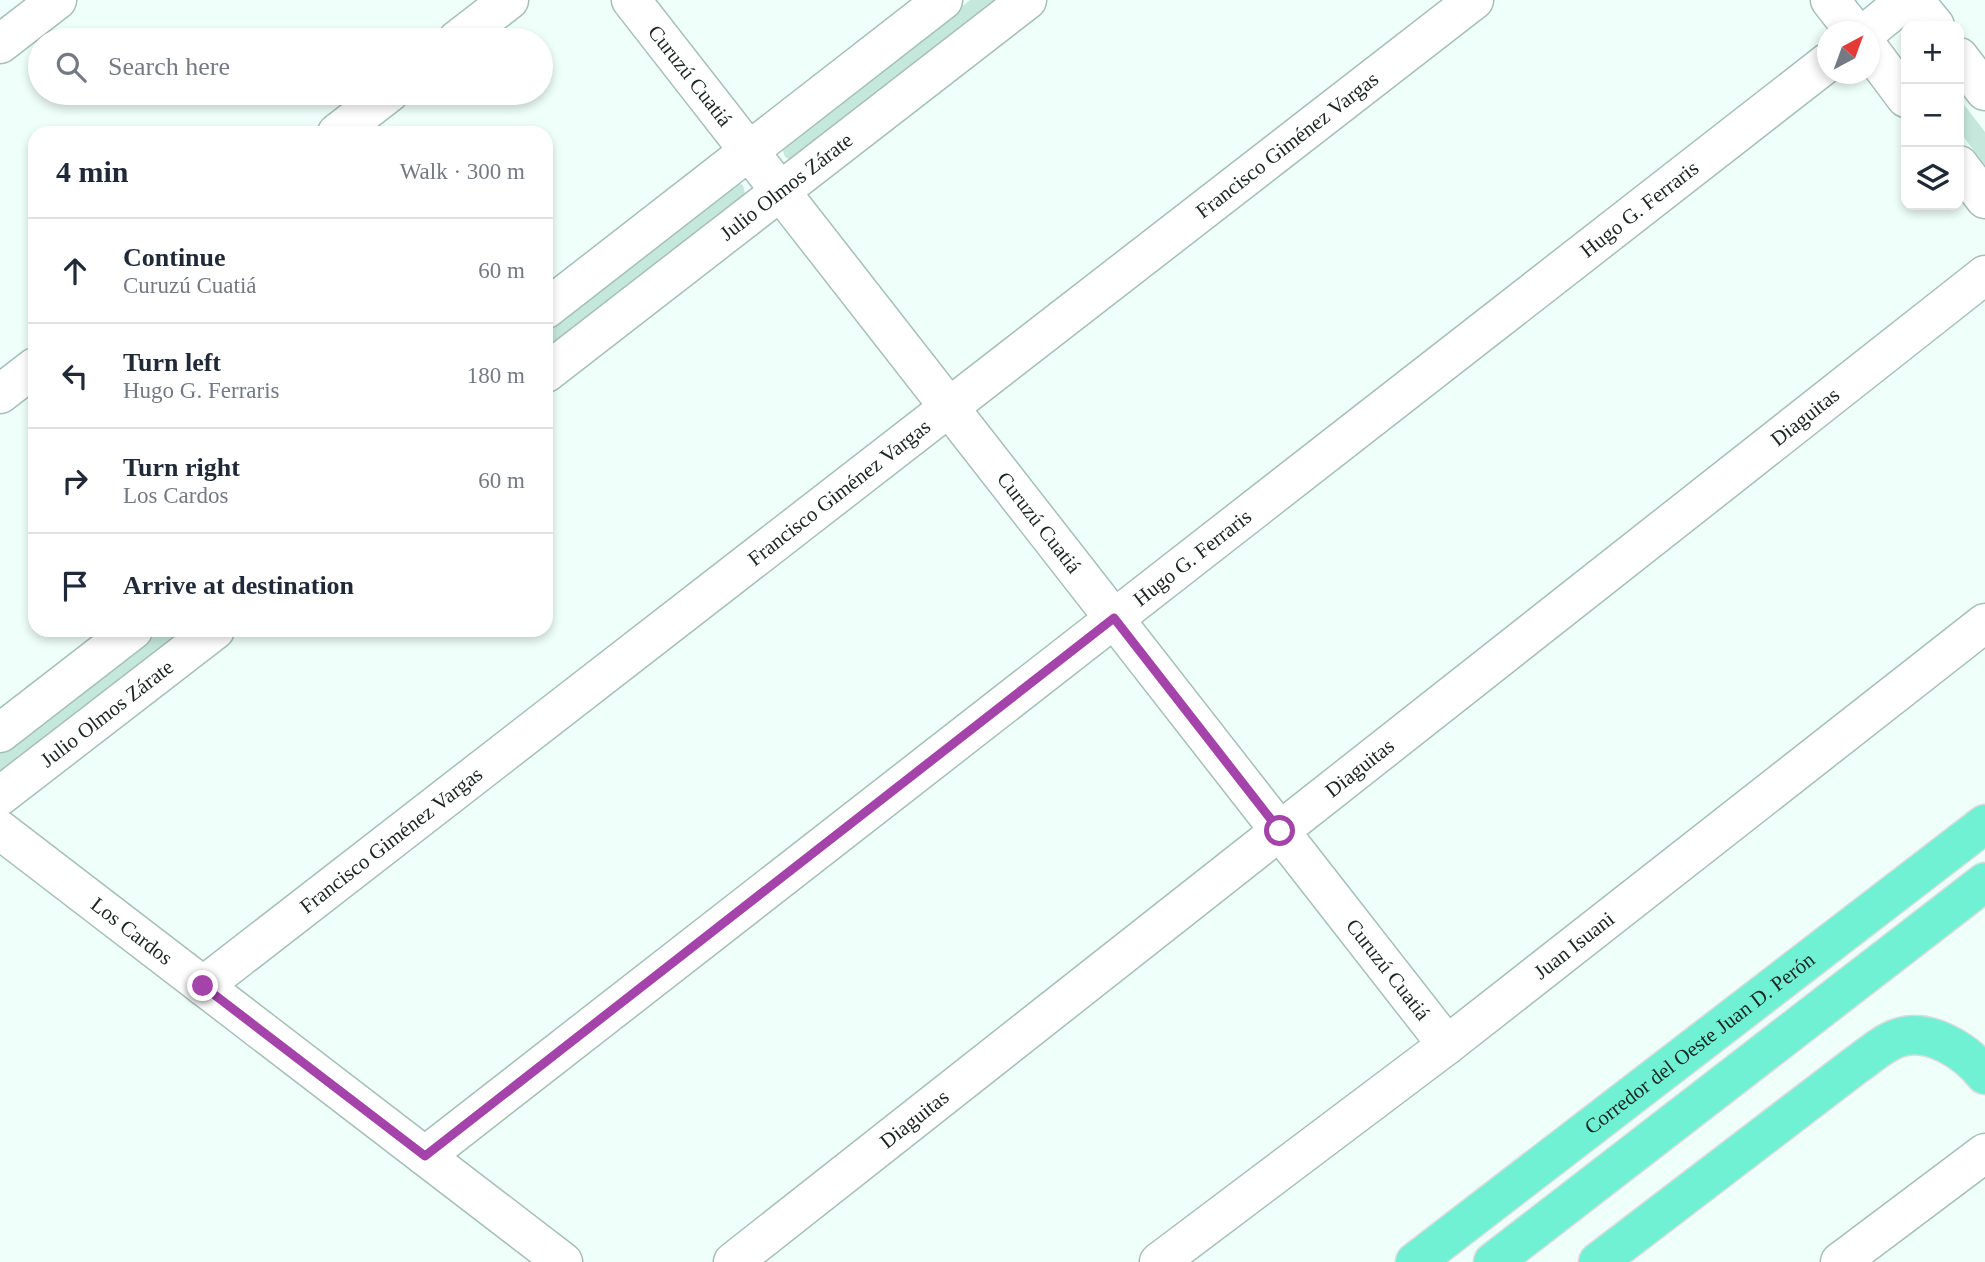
<!DOCTYPE html>
<meta charset="utf-8">
<style>
:root{--surface:#fff;--page:#f6f6f7;--text:#1f2937;--muted:#747a83;--line:#e0e1e3}
body{margin:0;font-family:"Times New Roman",serif;background:var(--page);color:var(--text)}
.controls{position:absolute;right:21px;top:21px;display:grid;overflow:hidden;border-radius:14px;box-shadow:0 4px 10px #0003}
.controls button{width:63px;height:63px;display:grid;place-items:center;padding:0;border:0;border-bottom:2px solid var(--line);background:var(--surface);color:var(--text);font:35px sans-serif}
.compass{position:absolute;left:1817px;top:21px;width:63px;height:63px;border-radius:50%;background:var(--surface);box-shadow:0 4px 10px #0003;rotate:41deg}
.stop{position:absolute;width:21px;height:21px;margin:-16px;border:5px solid #a443aa;border-radius:50%;background:#fff}
.stop.end{background:#a443aa;border-color:#fff;box-shadow:0 2px 7px #0008}
.list{margin:0;padding:0;list-style:none}
h2{display:flex;justify-content:space-between;align-items:center;height:91px;margin:0;padding:0 28px;font-size:30px}
h2 small{font-size:23px;font-weight:400;color:var(--muted)}
.list li{display:grid;grid-template-columns:46px 1fr auto;gap:21px;align-items:center;box-sizing:border-box;height:105px;padding:0 28px;border-top:2px solid var(--line)}
.list b{display:block;font-size:26px;white-space:nowrap}
.list p{margin:0;font-size:23px;white-space:nowrap;color:var(--muted)}
.list em{font-size:23px;font-style:normal;color:var(--muted)}
.icon{flex:none;width:38px;height:38px;fill:none;stroke:currentColor;stroke-width:2;stroke-linecap:round;stroke-linejoin:round}
.map{position:relative;flex:none;width:1985px;height:1262px;overflow:hidden}
.search{position:absolute;background:var(--surface);box-shadow:0 4px 10px #0003;left:28px;top:28px;width:525px;height:77px;display:flex;align-items:center;gap:18px;box-sizing:border-box;padding:0 24px;border-radius:38px;color:var(--muted);font-size:26px}
.panel{position:absolute;background:var(--surface);box-shadow:0 4px 10px #0003;left:28px;top:126px;width:525px;height:511px;border-radius:21px}
.map>svg:first-child{display:block}
.grass{fill:#c5e8dd}
.lines{fill:none;stroke-linecap:round;stroke-linejoin:round}
.minor-casing{stroke:#a6bfb8;stroke-width:41}
.highway-casing{stroke:#dbdcdc;stroke-width:41}
.minor{stroke:#fff;stroke-width:38}
.highway{stroke:#71f1d3;stroke-width:38}
.route{stroke:#a443aa;stroke-width:9}
.labels{text-anchor:middle;dominant-baseline:central;stroke-width:5;stroke-linejoin:round;paint-order:stroke}
.street-label{font-size:21px;fill:#1b2522;stroke:#fff}
</style>
<div class="map">
<svg width="1985" height="1262" viewBox="0 0 1985 1262">
<rect width="100%" height="100%" fill="#effffa"/>
<path class="grass" d="M970 0H1000L790 160 785 157 783 151 786 144Z
M1959 98 1985 132V165L1959 131Z
M737 183 743 185 745 194 546 352V328Z
M154 630H189L0 777V749Z"/>
<g class="lines">
<defs>
<g id="minor">
<path id="s1" d="M631 0 1447 1045"/>
<path d="M1830 0 1855 32"/>
<path d="M1914 0 1935 26"/>
<path d="M1867 32 1906 0"/>
<path d="M457 40 509 0"/>
<path d="M0 44 57 0"/>
<path d="M1870 50 1906 98"/>
<path d="M1959 57 1985 91"/>
<path d="M337 133 389 93"/>
<path d="M1959 165 1985 199"/>
<path d="M546 309 943 0"/>
<path id="s2" d="M546 373 1027 0"/>
<path d="M0 394 35 367"/>
<path d="M0 733 133 630"/>
<path id="s3" d="M0 796 215 630"/>
<path id="s4" d="M0 830 563 1262"/>
<path id="s5" d="M203 986 1474 0"/>
<path id="s6" d="M425 1156 1828 62"/>
<path id="s7" d="M733 1262 1985 275"/>
<path id="s8" d="M1159 1262 1447 1045 1985 623"/>
<path d="M1840 1262 1985 1153"/>
</g>
<g id="highway">
<path id="s9" d="M1415 1262 1985 824"/>
<path d="M1493 1262 1985 882"/>
<path d="M1598 1262 1856 1065C1869 1056 1883 1043 1898 1038 1929 1027 1966 1051 1985 1075"/>
</g>
</defs>
<use href="#minor" class="minor-casing"/>
<use href="#highway" class="highway-casing"/>
<use href="#minor" class="minor"/>
<use href="#highway" class="highway"/>
</g>
<g class="lines">
<path class="route" d="M203 986 425 1156 1114 618 1280 831"/>
</g>
<g class="labels">
<g class="street-label">
<text stroke="none"><textPath href="#s1" startOffset="96">Curuzú Cuatiá</textPath></text>
<text stroke="none"><textPath href="#s5" startOffset="1372">Francisco Giménez Vargas</textPath></text>
<text stroke="none"><textPath href="#s2" startOffset="304">Julio Olmos Zárate</textPath></text>
<text stroke="none"><textPath href="#s6" startOffset="1540">Hugo G. Ferraris</textPath></text>
<text stroke="none"><textPath href="#s7" startOffset="1365">Diaguitas</textPath></text>
<text stroke="none"><textPath href="#s5" startOffset="805">Francisco Giménez Vargas</textPath></text>
<text stroke="none"><textPath href="#s1" startOffset="663">Curuzú Cuatiá</textPath></text>
<text stroke="none"><textPath href="#s6" startOffset="973">Hugo G. Ferraris</textPath></text>
<text stroke="none"><textPath href="#s3" startOffset="135">Julio Olmos Zárate</textPath></text>
<text stroke="none"><textPath href="#s7" startOffset="798">Diaguitas</textPath></text>
<text stroke="none"><textPath href="#s5" startOffset="238">Francisco Giménez Vargas</textPath></text>
<text stroke="none"><textPath href="#s4" startOffset="166">Los Cardos</textPath></text>
<text stroke="none"><textPath href="#s8" startOffset="522">Juan Isuani</textPath></text>
<text stroke="none"><textPath href="#s1" startOffset="1230">Curuzú Cuatiá</textPath></text>
<text stroke="none"><textPath href="#s9" startOffset="359">Corredor del Oeste Juan D. Perón</textPath></text>
<text stroke="none"><textPath href="#s7" startOffset="231">Diaguitas</textPath></text>
</g>
</g>
</svg>
<div class="controls">
<button>+</button>
<button>−</button>
<button><svg class="icon" aria-label="layers" viewBox="0 0 24 24"><path d="M12 4l9 5-9 5-9-5zM3 14l9 5 9-5"/></svg></button>
</div>
<svg class="compass" viewBox="-18 -18 36 36"><path d="M0-13l5 13h-10z" fill="#e53935"/><path d="M0 13l5-13h-10z" fill="#747a83"/></svg>
<div class="stop" style="left:1280px;top:831px"></div>
<div class="stop end" style="left:203px;top:986px"></div>
<div class="search"><svg class="icon" aria-label="search" viewBox="0 0 24 24"><circle cx="10" cy="10" r="6"/><path d="M15 15l6 6"/></svg>Search here</div>
<section class="panel">
<h2>4 min<small>Walk · 300 m</small></h2>
<ul class="list">
<li><svg class="icon" aria-label="ahead" viewBox="0 0 24 24"><path d="M12 20V5M6 11l6-6 6 6"/></svg><div><b>Continue</b><p>Curuzú Cuatiá</p></div><em>60 m</em></li>
<li><svg class="icon" aria-label="left" viewBox="0 0 24 24"><path d="M17 20v-9H6M10 6l-5 5 5 5"/></svg><div><b>Turn left</b><p>Hugo G. Ferraris</p></div><em>180 m</em></li>
<li><svg class="icon" aria-label="right" viewBox="0 0 24 24"><path d="M7 20v-9h11M14 6l5 5-5 5"/></svg><div><b>Turn right</b><p>Los Cardos</p></div><em>60 m</em></li>
<li><svg class="icon" aria-label="arrive" viewBox="0 0 24 24"><path d="M6 21V4h12l-3 4 3 4H6"/></svg><div><b>Arrive at destination</b></div></li>
</ul>
</section>
</div>
